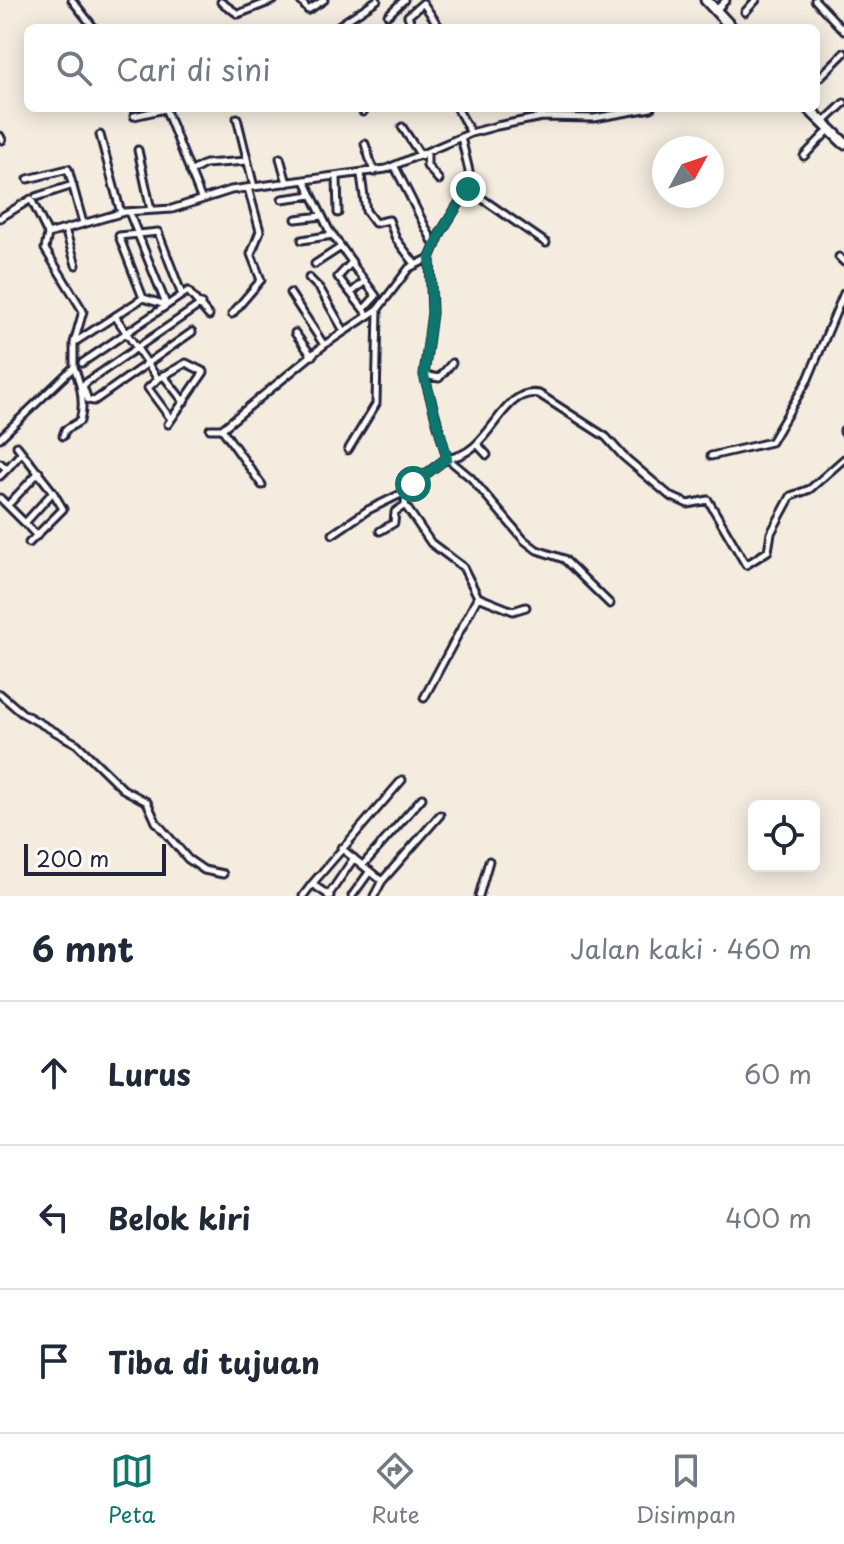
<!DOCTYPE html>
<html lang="id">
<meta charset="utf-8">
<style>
:root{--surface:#fff;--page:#f2f2f3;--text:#1f2937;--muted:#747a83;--line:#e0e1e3;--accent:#0f766e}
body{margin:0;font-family:"Playpen Sans",sans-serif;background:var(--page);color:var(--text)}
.controls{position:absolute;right:24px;bottom:24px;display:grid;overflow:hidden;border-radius:12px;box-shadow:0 4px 20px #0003}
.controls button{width:72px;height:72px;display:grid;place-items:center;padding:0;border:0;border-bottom:2px solid var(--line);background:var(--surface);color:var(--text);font:40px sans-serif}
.compass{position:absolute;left:652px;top:136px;width:72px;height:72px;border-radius:50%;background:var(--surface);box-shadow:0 4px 20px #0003;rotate:50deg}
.scale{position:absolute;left:24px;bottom:20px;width:142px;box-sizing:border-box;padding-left:8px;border:4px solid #22223b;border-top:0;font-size:22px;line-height:28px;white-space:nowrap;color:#22223b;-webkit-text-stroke:6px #fdfcf7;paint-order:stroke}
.stop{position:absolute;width:24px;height:24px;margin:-18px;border:6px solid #0f766e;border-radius:50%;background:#fff}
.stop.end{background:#0f766e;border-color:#fff;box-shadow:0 2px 8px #0008}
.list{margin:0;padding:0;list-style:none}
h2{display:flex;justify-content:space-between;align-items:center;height:104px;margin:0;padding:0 32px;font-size:34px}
h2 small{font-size:26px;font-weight:400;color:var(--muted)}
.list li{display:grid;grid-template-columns:52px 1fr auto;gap:24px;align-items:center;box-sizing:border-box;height:144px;padding:0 32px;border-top:2px solid var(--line)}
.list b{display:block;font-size:30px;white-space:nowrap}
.list em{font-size:26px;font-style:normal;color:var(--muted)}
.icon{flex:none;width:44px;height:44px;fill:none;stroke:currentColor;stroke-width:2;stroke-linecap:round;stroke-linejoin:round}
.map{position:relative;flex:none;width:844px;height:896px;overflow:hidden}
.search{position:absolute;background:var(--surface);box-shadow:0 4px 20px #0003;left:24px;right:24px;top:24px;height:88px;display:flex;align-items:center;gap:20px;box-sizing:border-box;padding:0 28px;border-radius:12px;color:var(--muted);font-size:30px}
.sheet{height:536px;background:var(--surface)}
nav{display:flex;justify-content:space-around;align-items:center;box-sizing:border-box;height:112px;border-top:2px solid var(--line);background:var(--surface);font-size:22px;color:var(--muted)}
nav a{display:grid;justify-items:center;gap:4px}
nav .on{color:var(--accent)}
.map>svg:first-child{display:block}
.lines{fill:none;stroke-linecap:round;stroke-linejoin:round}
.street-casing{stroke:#22223b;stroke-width:11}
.highway-casing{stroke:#22223b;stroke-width:15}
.street{stroke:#fdfcf7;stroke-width:5}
.highway{stroke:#fdfcf7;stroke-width:9}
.route{stroke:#0f766e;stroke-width:10}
</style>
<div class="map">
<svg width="844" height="896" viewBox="0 0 844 896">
<rect width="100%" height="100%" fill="#f4ecdf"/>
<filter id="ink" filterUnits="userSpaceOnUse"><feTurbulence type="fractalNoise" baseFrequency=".0125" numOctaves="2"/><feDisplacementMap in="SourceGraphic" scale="16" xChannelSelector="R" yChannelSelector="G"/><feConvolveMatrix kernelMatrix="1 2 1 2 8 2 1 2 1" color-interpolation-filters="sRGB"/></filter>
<g filter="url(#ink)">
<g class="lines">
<defs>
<path id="street" d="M72 0 94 28
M300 0 308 10 324 0
M815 0 844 31
M221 2 238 14 274 0
M718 8 726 0
M745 12 756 0
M388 15 404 0
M335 28 377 0
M413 28 408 16 423 3 440 28
M820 77 844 53
M165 108 201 198
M457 108 471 133
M363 112 366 108
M134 116 165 109
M237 118 254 187
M825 121 844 103
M402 127 421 156
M100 135 121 213
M0 136 2 140
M461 137 469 171 468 189 441 232 430 258 432 313 424 375 447 458C491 456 500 386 539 394L606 437 623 456 670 496 688 504 708 500 746 565 768 551 771 533 791 496 810 489 844 459
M365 144 374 172
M138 150 151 210
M427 154V166L439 180
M804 156 829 130
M280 158 287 183
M395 167 434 244
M190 172 205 164 247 161
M361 175 366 211 375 223 389 220 396 239 415 264
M337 178 338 213
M28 179 68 169 83 223
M305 181 329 230 352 262 338 277 368 315
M468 189 546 243
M36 197 73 185
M282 199 312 195
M129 212 166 304
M0 218 31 199 48 234
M296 219 322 216
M65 229 76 265
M302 240 333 235
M839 257 844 262
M315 264 341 247
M352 264 376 296 364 309
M309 278 320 289 344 331
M290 293 324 345
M351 293 365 281
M166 305 143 298 119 236 158 232 182 295
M232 314 261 280 251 254 260 231 248 188
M115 316 158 379 148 388 171 419
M192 332 94 401 88 400 83 386 87 382 201 304
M295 333 312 356
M75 342 143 298
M82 363 188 291 209 316
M163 375 184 402
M424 375 439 378 452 363
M158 379 186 363 204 372 168 424
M210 429H222L324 345 378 309 409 268 430 258
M222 429 262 485
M844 430V432
M63 436 65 430 80 421C85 403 81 384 74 367
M0 438 74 367V343L83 311 45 249 48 234 124 212 172 209 231 190 386 169 471 133 497 126 542 117 594 118 651 108
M478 445 487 455
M348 450 376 404 378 310
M711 456 771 442 808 379 844 293
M0 463 7 469 22 452
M0 476 7 469
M0 498 25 523 53 492 17 446
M8 505 39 472
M25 523 37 536
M380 531 394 523 395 512 405 505
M333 534 368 510 405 492
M29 543 63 509 53 492
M526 607 513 611 478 597 463 567 431 543 405 505 406 489 447 458 471 478 524 540 537 550 564 559 610 604
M0 694 22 713 77 744 123 789 147 802 156 822 188 859 204 870 223 874
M424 698 478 597
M341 848 382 881 374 896
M363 865 422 798
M382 881 440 815
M312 884 402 780
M303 896 312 884 330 896
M328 896 354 858
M352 896 370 871
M479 896 489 861"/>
<path id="highway" d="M706 0 732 28
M808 108 844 143"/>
</defs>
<use href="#street" class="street-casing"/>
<use href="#highway" class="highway-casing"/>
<use href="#street" class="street"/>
<use href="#highway" class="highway"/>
</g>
</g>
<g class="lines" filter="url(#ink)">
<path class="route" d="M413 484 447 458 424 375 432 313 430 258 441 232 468 189"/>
</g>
</svg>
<div class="controls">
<button><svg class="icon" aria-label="locate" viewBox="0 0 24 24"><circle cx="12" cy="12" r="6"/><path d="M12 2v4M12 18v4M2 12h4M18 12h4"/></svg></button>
</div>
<svg class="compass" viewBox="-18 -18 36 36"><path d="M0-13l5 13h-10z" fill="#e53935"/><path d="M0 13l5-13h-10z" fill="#747a83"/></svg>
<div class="scale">200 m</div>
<div class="stop" style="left:413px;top:484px"></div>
<div class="stop end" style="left:468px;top:189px"></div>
<div class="search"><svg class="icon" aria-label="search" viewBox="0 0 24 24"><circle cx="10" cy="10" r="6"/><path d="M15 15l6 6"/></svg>Cari di sini</div>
</div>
<section class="sheet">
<h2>6 mnt<small>Jalan kaki · 460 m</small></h2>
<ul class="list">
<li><svg class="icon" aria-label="ahead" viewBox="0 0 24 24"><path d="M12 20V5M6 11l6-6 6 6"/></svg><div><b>Lurus</b></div><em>60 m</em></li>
<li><svg class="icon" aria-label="left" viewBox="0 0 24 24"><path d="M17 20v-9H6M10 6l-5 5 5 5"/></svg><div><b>Belok kiri</b></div><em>400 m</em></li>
<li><svg class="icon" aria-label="arrive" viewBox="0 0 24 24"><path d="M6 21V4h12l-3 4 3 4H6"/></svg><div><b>Tiba di tujuan</b></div></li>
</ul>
</section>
<nav>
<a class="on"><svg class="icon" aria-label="map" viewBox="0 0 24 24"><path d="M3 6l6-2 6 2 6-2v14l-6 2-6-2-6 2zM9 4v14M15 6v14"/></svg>Peta</a>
<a><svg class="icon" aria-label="directions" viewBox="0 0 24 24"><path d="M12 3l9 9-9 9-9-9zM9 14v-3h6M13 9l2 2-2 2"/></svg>Rute</a>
<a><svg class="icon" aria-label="saved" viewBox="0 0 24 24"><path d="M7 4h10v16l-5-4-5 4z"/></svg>Disimpan</a>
</nav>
